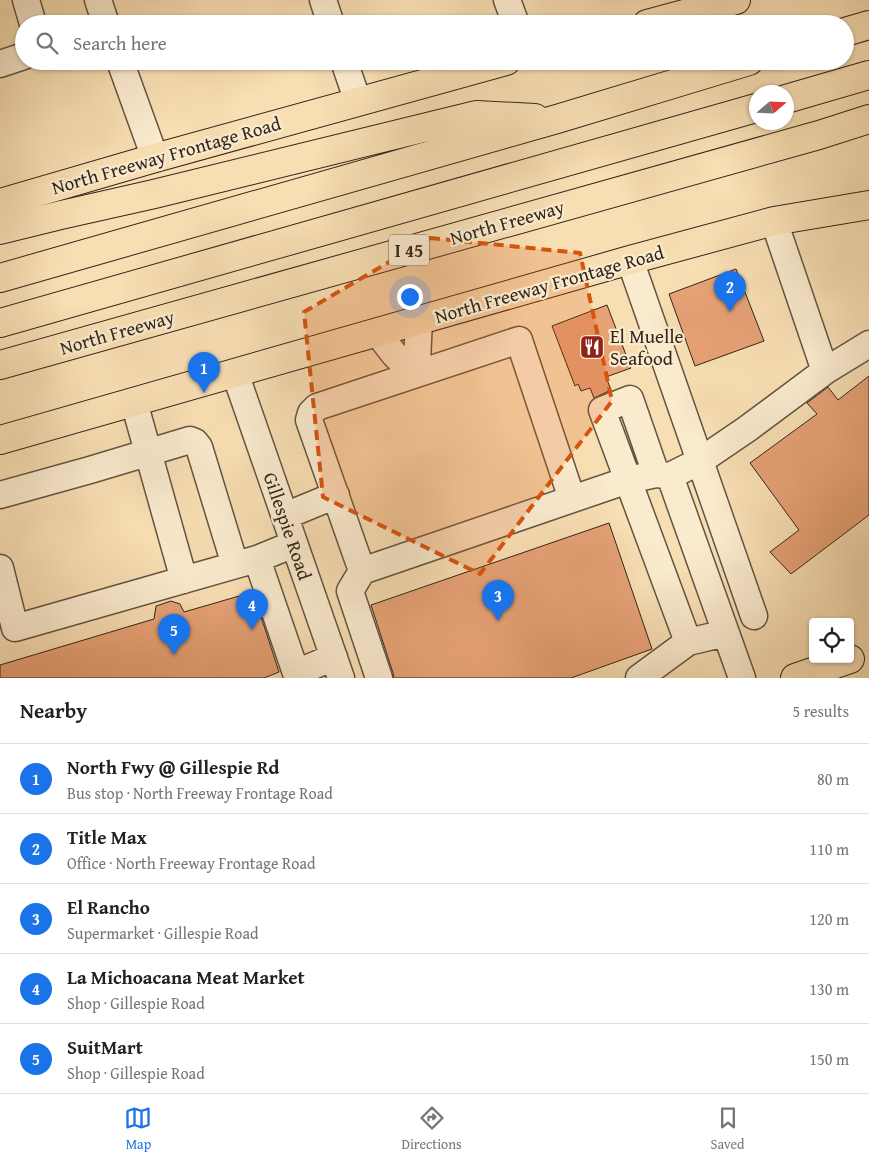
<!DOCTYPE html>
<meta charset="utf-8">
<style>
:root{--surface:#fff;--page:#f2f2f2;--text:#222;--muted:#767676;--line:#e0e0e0;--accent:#1a73e8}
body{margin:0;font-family:"Gentium Book Plus",serif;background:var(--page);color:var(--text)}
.controls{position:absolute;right:15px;bottom:15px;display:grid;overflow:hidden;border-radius:5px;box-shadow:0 1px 4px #0004}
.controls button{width:45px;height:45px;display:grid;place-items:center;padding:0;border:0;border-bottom:1px solid var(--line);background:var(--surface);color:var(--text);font:25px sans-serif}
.compass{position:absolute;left:749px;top:85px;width:45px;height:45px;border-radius:50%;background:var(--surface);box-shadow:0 1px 4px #0004;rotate:71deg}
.you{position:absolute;left:409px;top:296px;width:18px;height:18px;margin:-12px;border:4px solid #fff;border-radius:50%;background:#1a73e8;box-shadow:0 0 0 8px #1a73e833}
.badge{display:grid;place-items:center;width:32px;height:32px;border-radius:50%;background:var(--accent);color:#fff;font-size:16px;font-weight:700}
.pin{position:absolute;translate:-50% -41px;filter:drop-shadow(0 1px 2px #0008)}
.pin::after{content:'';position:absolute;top:26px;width:18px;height:15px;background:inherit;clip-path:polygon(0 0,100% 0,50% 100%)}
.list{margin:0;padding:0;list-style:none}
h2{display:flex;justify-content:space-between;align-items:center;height:65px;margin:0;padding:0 20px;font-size:21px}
h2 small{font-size:16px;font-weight:400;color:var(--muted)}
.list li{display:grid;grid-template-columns:32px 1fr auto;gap:15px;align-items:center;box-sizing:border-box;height:70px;padding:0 20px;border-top:1px solid var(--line)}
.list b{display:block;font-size:19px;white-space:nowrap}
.list p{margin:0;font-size:16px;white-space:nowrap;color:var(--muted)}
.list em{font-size:16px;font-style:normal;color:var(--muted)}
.icon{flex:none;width:28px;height:28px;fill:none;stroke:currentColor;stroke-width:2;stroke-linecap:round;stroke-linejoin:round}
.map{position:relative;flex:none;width:869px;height:678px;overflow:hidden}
.search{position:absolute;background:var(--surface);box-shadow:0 1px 4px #0004;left:15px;right:15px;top:15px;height:55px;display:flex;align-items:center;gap:12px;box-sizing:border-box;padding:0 18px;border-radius:28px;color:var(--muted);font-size:19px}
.sheet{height:415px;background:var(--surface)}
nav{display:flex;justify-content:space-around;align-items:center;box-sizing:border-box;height:70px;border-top:1px solid var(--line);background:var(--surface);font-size:14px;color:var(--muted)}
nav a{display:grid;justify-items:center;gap:2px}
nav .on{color:var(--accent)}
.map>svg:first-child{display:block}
.building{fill:#e6a175;stroke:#31261b}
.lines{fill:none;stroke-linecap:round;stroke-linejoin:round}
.minor-casing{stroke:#635441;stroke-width:29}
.major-casing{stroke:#31261b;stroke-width:30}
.highway-casing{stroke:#31261b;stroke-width:30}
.minor{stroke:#faeace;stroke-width:26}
.major{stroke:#f8deb3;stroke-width:28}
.highway{stroke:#f8deb3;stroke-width:28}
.marked{fill:#d6540e;fill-opacity:0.2;stroke:#d6540e;stroke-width:4;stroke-dasharray:10 6;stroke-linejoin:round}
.labels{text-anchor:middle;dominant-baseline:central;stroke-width:4.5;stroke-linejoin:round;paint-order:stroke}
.shield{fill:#faeace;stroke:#6d6151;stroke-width:1}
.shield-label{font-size:18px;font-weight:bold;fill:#31261b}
.street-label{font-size:19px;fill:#31261b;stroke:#faeace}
.poi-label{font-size:19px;fill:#31261b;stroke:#faeace;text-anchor:start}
</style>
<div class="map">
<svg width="869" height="678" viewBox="0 0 869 678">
<rect width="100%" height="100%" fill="#f8deb3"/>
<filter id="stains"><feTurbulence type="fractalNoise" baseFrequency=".004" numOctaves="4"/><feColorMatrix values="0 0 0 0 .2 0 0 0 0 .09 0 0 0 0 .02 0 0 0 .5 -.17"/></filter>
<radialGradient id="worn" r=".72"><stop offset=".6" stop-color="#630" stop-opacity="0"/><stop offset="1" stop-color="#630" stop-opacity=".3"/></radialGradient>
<path class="building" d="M736 269 764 341 695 366 669 294Z
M607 305 631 368 606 377 611 390 594 398 590 388 581 391 578 384 575 386 552 326Z
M869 376V515L791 574 770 552 799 530 750 463 817 414 807 403 828 387 838 400Z
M609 523 652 649 571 678H394L393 673 371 605Z
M253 592 279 672 264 678H0V665L154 619 156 606 171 601 180 604 184 612Z"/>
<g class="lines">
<defs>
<path id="minor" d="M26 0 33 24
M98 0 106 24
M323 0 331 24
M507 0 516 24
M120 61 155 158
M344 61 358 102
M0 64 24 56
M774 221 825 371
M630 260 754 616
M377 332 394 354 414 374
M235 373 341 678
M414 374 417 361 419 320
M134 402 184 580
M656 474 630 399 602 410 688 642
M670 476 742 678
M0 495 90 470 190 440 195 442 199 447 235 565
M285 516 336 495
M294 544 257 559 296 673 334 657
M0 568 15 628 257 559
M362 571 628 480 656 474 670 476 700 461 747 429 825 371 869 344
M379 678 350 591 362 571 309 420 311 413 317 407 519 340 572 499
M639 678 688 642 726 633"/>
<path id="major" d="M647 24 736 0
M0 203 155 158 506 61
M0 440 630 260 774 221 869 205
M795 678 850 659"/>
<path id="highway" d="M845 32 869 25
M786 99 869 75
M0 230 61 215 154 194 476 115 535 118
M0 278 557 119 749 61
M0 323 756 108
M0 365 819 135 869 119"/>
</defs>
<use href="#minor" class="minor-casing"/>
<use href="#major" class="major-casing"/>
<use href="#highway" class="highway-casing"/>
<use href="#minor" class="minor"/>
<use href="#major" class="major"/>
<use href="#highway" class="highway"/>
</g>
<path class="marked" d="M430 238 580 253 612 401 480 574 323 497 304 312Z"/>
<defs>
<symbol id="restaurant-square" viewBox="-11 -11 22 22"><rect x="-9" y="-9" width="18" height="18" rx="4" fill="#8f2418" stroke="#faeace"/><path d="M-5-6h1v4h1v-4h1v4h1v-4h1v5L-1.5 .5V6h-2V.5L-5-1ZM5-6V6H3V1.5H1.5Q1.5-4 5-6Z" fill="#fff"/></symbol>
</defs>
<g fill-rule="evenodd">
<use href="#restaurant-square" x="578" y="333" width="28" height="28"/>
</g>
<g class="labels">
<rect class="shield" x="389" y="234.5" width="40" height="31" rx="4"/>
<g class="shield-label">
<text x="409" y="250">I 45</text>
</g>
<g class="street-label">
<text transform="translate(166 155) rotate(-16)">North Freeway Frontage Road</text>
<text transform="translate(507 222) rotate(-16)">North Freeway</text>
<text transform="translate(549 284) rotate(-16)">North Freeway Frontage Road</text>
<text transform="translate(117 332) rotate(-16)">North Freeway</text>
<text transform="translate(288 526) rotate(71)">Gillespie Road</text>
</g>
<g class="poi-label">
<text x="610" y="336">El Muelle<tspan x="610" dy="22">Seafood</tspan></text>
</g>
</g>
<rect width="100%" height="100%" filter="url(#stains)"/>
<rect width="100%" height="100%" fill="url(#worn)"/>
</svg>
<div class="controls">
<button><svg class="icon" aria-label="locate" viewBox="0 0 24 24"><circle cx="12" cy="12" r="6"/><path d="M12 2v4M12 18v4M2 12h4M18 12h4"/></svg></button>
</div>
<svg class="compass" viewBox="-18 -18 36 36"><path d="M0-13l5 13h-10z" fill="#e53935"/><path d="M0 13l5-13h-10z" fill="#767676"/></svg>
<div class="you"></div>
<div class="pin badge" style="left:204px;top:393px">1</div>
<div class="pin badge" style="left:730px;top:312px">2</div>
<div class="pin badge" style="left:498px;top:621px">3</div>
<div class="pin badge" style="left:252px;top:630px">4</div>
<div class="pin badge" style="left:174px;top:655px">5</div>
<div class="search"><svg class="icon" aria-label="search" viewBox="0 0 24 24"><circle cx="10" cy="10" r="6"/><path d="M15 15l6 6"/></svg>Search here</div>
</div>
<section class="sheet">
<h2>Nearby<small>5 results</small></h2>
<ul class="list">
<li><span class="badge">1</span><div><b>North Fwy @ Gillespie Rd</b><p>Bus stop · North Freeway Frontage Road</p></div><em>80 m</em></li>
<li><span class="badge">2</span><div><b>Title Max</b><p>Office · North Freeway Frontage Road</p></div><em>110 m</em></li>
<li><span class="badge">3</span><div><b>El Rancho</b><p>Supermarket · Gillespie Road</p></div><em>120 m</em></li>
<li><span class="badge">4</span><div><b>La Michoacana Meat Market</b><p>Shop · Gillespie Road</p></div><em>130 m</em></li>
<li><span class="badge">5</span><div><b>SuitMart</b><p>Shop · Gillespie Road</p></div><em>150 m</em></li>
</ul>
</section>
<nav>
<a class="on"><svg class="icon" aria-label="map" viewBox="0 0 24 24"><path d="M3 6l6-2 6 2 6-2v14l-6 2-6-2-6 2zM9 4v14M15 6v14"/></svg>Map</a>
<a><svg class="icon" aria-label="directions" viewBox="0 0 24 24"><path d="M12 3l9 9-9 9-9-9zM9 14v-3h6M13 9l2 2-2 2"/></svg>Directions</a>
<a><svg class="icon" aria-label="saved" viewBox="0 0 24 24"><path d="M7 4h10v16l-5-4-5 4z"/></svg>Saved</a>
</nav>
